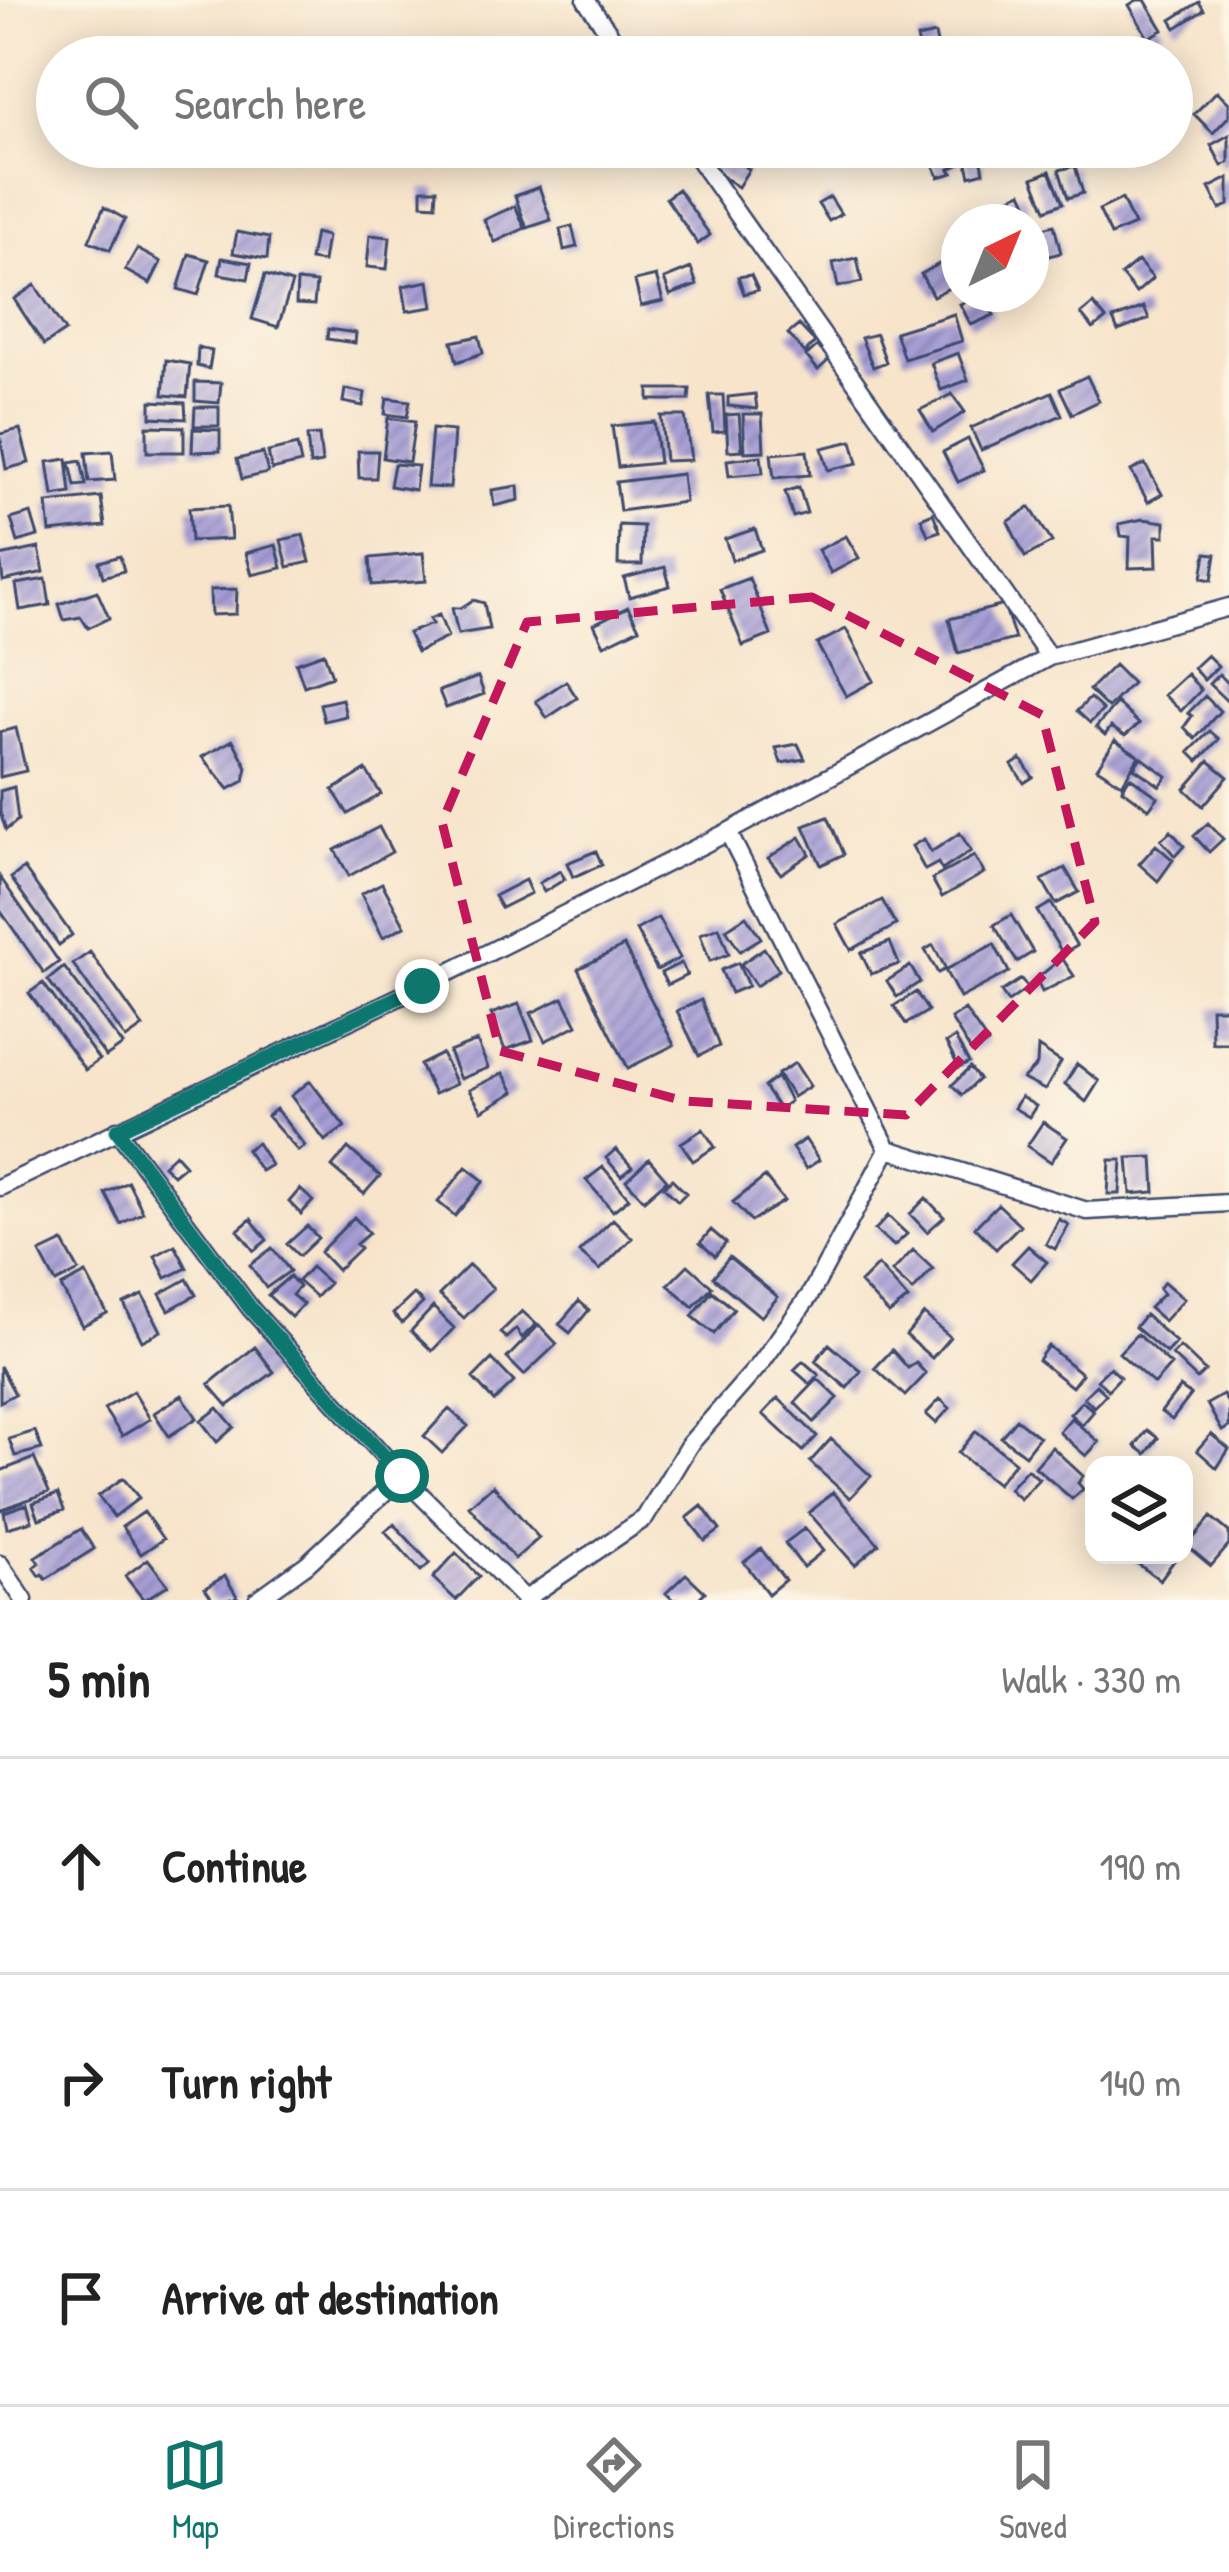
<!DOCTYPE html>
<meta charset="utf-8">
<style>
:root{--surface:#fff;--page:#f6f6f6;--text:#222;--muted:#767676;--line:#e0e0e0;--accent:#0f766e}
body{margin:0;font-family:"Patrick Hand",sans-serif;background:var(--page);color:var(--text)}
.controls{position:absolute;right:36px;bottom:36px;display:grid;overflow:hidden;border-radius:24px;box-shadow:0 6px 30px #0003}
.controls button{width:108px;height:108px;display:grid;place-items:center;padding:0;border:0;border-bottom:3px solid var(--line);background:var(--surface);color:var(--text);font:60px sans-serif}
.compass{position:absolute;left:941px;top:204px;width:108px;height:108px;border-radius:50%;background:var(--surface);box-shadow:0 6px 30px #0003;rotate:43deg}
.stop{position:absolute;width:36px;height:36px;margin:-27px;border:9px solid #0f766e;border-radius:50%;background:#fff}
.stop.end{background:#0f766e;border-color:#fff;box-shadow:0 3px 12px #0008}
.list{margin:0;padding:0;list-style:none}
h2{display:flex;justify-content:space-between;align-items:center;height:156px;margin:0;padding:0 48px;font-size:51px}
h2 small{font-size:39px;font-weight:400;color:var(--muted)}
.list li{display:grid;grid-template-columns:78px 1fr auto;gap:36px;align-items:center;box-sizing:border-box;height:216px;padding:0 48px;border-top:3px solid var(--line)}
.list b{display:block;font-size:45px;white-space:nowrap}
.list em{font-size:39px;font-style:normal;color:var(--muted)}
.icon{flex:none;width:66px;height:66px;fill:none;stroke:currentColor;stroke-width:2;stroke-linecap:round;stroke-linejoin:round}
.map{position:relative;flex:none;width:1229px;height:1600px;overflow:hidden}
.search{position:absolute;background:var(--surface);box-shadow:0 6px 30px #0003;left:36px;right:36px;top:36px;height:132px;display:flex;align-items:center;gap:30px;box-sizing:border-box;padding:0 42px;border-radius:66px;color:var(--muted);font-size:45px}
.sheet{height:804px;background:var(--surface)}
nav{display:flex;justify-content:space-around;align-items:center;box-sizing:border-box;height:168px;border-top:3px solid var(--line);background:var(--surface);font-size:33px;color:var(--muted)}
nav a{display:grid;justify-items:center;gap:6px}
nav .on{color:var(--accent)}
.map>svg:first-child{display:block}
.building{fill:url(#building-hatch)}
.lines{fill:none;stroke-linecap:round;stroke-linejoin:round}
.minor-casing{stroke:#3c4a6e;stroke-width:21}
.minor{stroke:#fff;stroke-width:16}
.route{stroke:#0f766e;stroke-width:15}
.marked{fill:none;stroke:#c2185b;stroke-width:9;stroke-dasharray:24 15;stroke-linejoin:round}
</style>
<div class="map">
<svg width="1229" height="1600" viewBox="0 0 1229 1600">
<defs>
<pattern id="building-hatch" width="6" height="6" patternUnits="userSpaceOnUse" patternTransform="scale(3)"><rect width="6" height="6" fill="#a69dd5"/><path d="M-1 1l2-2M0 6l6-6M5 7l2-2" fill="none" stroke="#8680b0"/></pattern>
</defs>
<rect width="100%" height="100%" fill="#fcf5e5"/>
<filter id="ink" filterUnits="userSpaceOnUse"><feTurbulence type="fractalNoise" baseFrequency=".00833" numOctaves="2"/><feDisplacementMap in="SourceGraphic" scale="24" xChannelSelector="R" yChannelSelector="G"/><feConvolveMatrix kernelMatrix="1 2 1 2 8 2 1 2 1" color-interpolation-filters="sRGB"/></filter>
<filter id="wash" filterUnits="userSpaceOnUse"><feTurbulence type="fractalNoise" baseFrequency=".004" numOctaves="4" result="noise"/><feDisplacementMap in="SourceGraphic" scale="48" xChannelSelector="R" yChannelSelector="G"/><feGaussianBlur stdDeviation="2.7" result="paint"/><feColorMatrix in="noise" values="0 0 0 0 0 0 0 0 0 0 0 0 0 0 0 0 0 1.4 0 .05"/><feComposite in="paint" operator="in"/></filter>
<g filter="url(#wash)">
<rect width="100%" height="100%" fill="#f7e4cb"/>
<g id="blocks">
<path class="building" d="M1137 0H1145L1163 30 1148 38 1129 5Z
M1199 2 1204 10 1176 28 1171 20Z
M935 34 938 49 921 53 917 38Z
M1217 91 1229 103V116L1213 133 1194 114Z
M1229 135V162L1222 166 1211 145Z
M938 147H953L960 164 950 169 953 173 939 177 927 152Z
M963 147H979L984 172 970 176Z
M717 149 749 169 738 187 706 166Z
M1075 166 1083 193 1068 198 1059 170Z
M1050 171 1063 203 1046 210 1033 178Z
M1229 178V205L1220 209 1209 188Z
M539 187 551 220 527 228 515 196Z
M422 189H437L436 205 422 204Z
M678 189 710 235 698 244 666 198Z
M1022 192 1029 207 1004 219 996 204Z
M830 197 841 214 829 221 818 204Z
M1122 199 1134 225 1111 235 1099 210Z
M515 206 525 228 495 242 484 220Z
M104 207 125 219 110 250 89 241Z
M1054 225 1061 253 1037 259 1031 231Z
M572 226 577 247 564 250 560 229Z
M237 232 269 238 267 259 233 253Z
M315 233 327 236 323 262 310 260Z
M370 235 390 237 387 269 367 267Z
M137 249 161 262 150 284 125 270Z
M189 254 209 260 198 295 178 289Z
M222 258 251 263 248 279 219 274Z
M857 258 862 282 838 287 833 263Z
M948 259 959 283 933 296 921 274Z
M1138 261 1153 278 1136 293 1121 275Z
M691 268 697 285 670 295 664 279Z
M265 275 292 283 278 327 252 319Z
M751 275 758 290 744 294 738 277Z
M656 276 663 301 641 306 635 281Z
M297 281 316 283 314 305 296 304Z
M429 281 433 307 407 311 403 286Z
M35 285 65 331 44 345 14 299Z
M984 294 994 315 971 325 960 304Z
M1093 304 1106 319 1093 329 1081 314Z
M1144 307 1149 319 1118 331 1113 319Z
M954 314 962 341 904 359 895 332Z
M799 325 815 342 805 353 788 334Z
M328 329 356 333 355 343 327 339Z
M876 334 886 362 873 367 861 338Z
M479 336 483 353 457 362 452 342Z
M817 346 830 359 818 370 806 356Z
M198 347 212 351 209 369 197 366Z
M958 353 968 380 941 390 931 363Z
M166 360 190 364 187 397 163 395Z
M1087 376 1099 401 1072 414 1060 389Z
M195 382 221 383 219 403 195 401Z
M345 389 365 393 363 406 343 402Z
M649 389H690L689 400H649Z
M1052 392 1062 415 981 450 971 428Z
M755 394 757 409 728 406V397Z
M952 394 965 412 933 432 920 410Z
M709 395H723L725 431 713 432Z
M387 398 410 401 407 417 385 414Z
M151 401 185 403 186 419 151 417Z
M195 407H219V426H194Z
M739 414 742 450 728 451 726 415Z
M743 414H762L764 451 745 452Z
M661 416H685L691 460 665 461Z
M388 418 415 422 409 462 383 458Z
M654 422 659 463 618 467 612 426Z
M147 426 184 427V452H147Z
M20 429 29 463 6 469 0 434Z
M193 429 220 430V451L192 452Z
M432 429 454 431 450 488 427 487Z
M319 435 322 463 310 465 307 436Z
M968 439 984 470 958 482 943 452Z
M852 441 858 463 828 470 822 448Z
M297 445 301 463 272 470 268 452Z
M112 451 115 480 89 482 86 453Z
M358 451H378L376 478H359Z
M807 451 810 475 774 478 771 454Z
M263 453 268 473 242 479 237 459Z
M761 456 763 473 729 476 727 460Z
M67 459 71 493 53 496 48 462Z
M81 461 86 485 75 486 70 463Z
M394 464 418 466 415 490 390 486Z
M1145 464 1162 494 1148 502 1131 471Z
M682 474 685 502 620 511 616 482Z
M518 486 519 500 494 506 492 490Z
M799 487 807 513 793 517 785 492Z
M101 497 105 526 50 532 47 503Z
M228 506 231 539 191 541 189 508Z
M1030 507 1052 542 1025 557 1008 522Z
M31 513 38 536 18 542 11 519Z
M933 513 940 531 928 535 921 518Z
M1143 519 1165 522V536H1156L1157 567 1129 568 1130 537 1121 536 1119 524Z
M619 525 643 526 642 565H618Z
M755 529 762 550 732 560 725 539Z
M303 535 310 562 288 567 281 540Z
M846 536 859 558 831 573 818 550Z
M276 545 282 568 252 575 246 553Z
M39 548 44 572 3 581 0 556Z
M423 553 426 581 372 585 370 558Z
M1206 553 1216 554 1212 580 1202 578Z
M120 556 124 571 103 577 99 562Z
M665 567 670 586 629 597 624 578Z
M749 578 771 635 743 646 720 589Z
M46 579 50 605 20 610 16 584Z
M237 589 236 614 211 615 210 590Z
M97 591 109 618 88 628 81 617 64 620 59 604Z
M473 600 484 603 489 629 458 634 452 608H461Z
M1004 605 1015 639 958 653 949 619Z
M628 607 639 628 604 645 594 624Z
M439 615 448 637 417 652 408 633 432 624 429 619Z
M846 629 874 681 846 696 817 644Z
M324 653 332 676 304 686 296 663Z
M1207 655 1218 666 1204 680 1193 668Z
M1114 665 1132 683 1108 708 1089 690Z
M1187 674 1201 690 1181 711 1164 695Z
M1219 674 1229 684V703L1209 684Z
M478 677 484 694 446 708 439 691Z
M566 681 577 698 547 718 536 701Z
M1205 696 1220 711 1195 739 1184 727 1192 716 1188 713Z
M1090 698 1103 710 1090 723 1077 711Z
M342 699 346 716 324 721 320 704Z
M1117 703 1139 724 1125 736 1111 727 1105 735 1096 727Z
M16 728 26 771 0 777V732Z
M1210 731 1219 739 1198 761 1189 752Z
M233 740 247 767 244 781 229 789 202 757Z
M1115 740 1139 756 1122 784 1097 768Z
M798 744 805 759 781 763 776 748Z
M1141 757 1167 776 1160 786 1134 768Z
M1021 759 1033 777 1024 783 1012 765Z
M1209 761 1228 777 1203 806 1185 789Z
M366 770 381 794 348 814 333 790Z
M1130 777 1158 797 1149 809 1122 789Z
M14 787 18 820 6 830 0 812V791Z
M828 817 844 854 821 865 804 826Z
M1208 823 1223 839 1209 852 1194 836Z
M379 827 392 852 349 876 335 850Z
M1171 831 1184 846 1175 856 1161 840Z
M960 833 971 851 942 870 938 863 925 870 912 846 924 839 931 852Z
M800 837 810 854 781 874 768 858Z
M1156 845 1173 860 1158 881 1139 864Z
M596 851 602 865 573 877 567 863Z
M974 856 984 873 942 897 932 879Z
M24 868 72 935 59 945 11 878Z
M1065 868 1079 892 1056 904 1042 880Z
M560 871 565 879 544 892 539 883Z
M0 877 59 962 44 973 0 910Z
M525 880 531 893 501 908 494 896Z
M382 883 405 926 383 937 361 894Z
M882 900 896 925 851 950 837 924Z
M1051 903 1077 946 1063 954 1037 911Z
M1011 915 1033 952 1017 962 994 925Z
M746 916 761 938 740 951 726 929Z
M658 918 680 958 657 970 636 930Z
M719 927 729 954 710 961 700 934Z
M890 942 899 964 871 974 861 953Z
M994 944 1009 972 960 998 945 970Z
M933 945 946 969 938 973 925 950Z
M624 946 674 1045 628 1068 578 969Z
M764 948 779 970 756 986 741 964Z
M90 952 143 1027 126 1039 73 964Z
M1062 958 1074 976 1042 992 1036 979Z
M681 963 687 975 667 985 661 973Z
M738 963 748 986 731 993 721 970Z
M910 966 920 982 897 997 887 981Z
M64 967 123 1045 106 1057 48 980Z
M1021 979 1028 988 1008 1002 1001 992Z
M43 983 99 1060 85 1070 29 993Z
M916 992 928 1011 906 1024 894 1006Z
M563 998 577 1025 545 1041 531 1013Z
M701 1000 719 1046 699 1056 677 1011Z
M519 1004 533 1040 505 1050 491 1014Z
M1211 1008H1229V1043H1212Z
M965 1010 988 1043 972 1053 951 1019Z
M955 1038 969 1063 959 1068 946 1043Z
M477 1041 488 1068 460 1079 449 1052Z
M1038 1047 1061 1062 1045 1090 1023 1079 1037 1065Z
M442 1054 456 1084 434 1094 420 1065Z
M795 1063 810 1086 793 1097 778 1074Z
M1077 1064 1099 1081 1086 1102 1065 1084Z
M970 1068 979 1079 962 1095 952 1085Z
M503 1073 514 1092 482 1111 469 1090Z
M777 1077 790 1101 779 1109 764 1087Z
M310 1081 345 1127 325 1141 291 1096Z
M1021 1097 1036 1106 1029 1117 1014 1108Z
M276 1109 305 1146 298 1151 267 1116Z
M1043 1122 1067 1138 1051 1162 1027 1146Z
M703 1129 715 1147 693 1161 681 1143Z
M805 1139 819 1160 806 1169 792 1148Z
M257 1143 271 1165 261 1171 246 1150Z
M348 1148 380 1176 364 1194 332 1167Z
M616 1149 632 1167 621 1176 606 1158Z
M175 1154 185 1165 173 1175 163 1165Z
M1153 1157 1155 1192 1131 1194 1128 1158Z
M649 1159 667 1180 644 1200 626 1180Z
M1110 1160H1122L1120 1194H1108Z
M466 1167 484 1181 455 1216 438 1202Z
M603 1167 629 1198 613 1211 586 1180Z
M765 1177 784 1201 751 1221 733 1202Z
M672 1179 686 1193 678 1201 664 1187Z
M128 1182 143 1212 121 1224 105 1193Z
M300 1189 313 1201 301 1214 289 1202Z
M926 1198 944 1217 927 1232 910 1214Z
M998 1204 1020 1225 996 1249 975 1227Z
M888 1216 907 1234 894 1246 875 1230Z
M354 1217 369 1233 356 1244 360 1248 337 1270 320 1252Z
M251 1219 267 1240 254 1251 238 1230Z
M613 1219 632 1238 600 1270 579 1252Z
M1059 1219 1069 1225 1055 1249 1046 1244Z
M307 1226 318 1238 299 1256 287 1244Z
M711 1230 726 1243 715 1256 700 1243Z
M63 1242 79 1271 56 1283 40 1253Z
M175 1245 187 1268 166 1278 155 1256Z
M1028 1246 1047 1262 1031 1280 1012 1263Z
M272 1248 290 1271 266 1288 250 1265Z
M913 1250 933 1269 913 1291 892 1272Z
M729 1257 778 1297 761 1317 713 1277Z
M469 1265 493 1288 464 1318 439 1295Z
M688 1265 712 1287 693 1307 668 1285Z
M878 1265 908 1299 889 1314 860 1283Z
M311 1267 329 1283 316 1297 298 1281Z
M86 1274 107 1313 82 1326 61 1287Z
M290 1276 299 1287 292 1295 303 1304 291 1317 268 1295Z
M187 1279 196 1295 169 1310 160 1294Z
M1164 1282 1184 1299 1164 1321 1149 1308 1163 1294 1159 1289Z
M712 1291 734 1309 714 1334 692 1316Z
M414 1294 423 1303 402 1323 393 1314Z
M143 1295 161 1331 142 1341 124 1304Z
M579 1301 589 1310 570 1333 559 1324Z
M433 1307 454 1328 432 1351 411 1331Z
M522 1311 536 1324 522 1338 516 1329 506 1338 500 1333Z
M924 1314 950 1337 932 1358 906 1335Z
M1145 1315 1176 1342 1166 1353 1135 1327Z
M539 1325 557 1344 524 1375 507 1358Z
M1137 1334 1171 1365 1154 1384 1119 1353Z
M829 1344 861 1371 847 1388 815 1361Z
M1048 1346 1082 1374 1072 1387 1038 1360Z
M255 1347 274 1372 228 1406 209 1384Z
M1180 1347 1205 1371 1197 1379 1172 1355Z
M892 1350 908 1368 916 1363 926 1374 905 1396 875 1368Z
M492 1359 514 1382 494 1401 473 1378Z
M803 1361 819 1375 810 1384 794 1370Z
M0 1366 15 1394 0 1402Z
M1110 1367 1120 1377 1108 1390 1097 1380Z
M818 1379 838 1398 814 1422 795 1403Z
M1096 1385 1106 1394 1094 1407 1084 1397Z
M1180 1387 1191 1395 1172 1420 1161 1412Z
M133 1391 150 1419 122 1436 104 1409Z
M182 1395 197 1418 169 1436 154 1413Z
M1223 1395 1229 1405V1427L1222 1431 1207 1404Z
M778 1398 817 1436 803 1451 763 1414Z
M940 1399 950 1408 936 1423 926 1414Z
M1082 1401 1094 1411 1082 1425 1070 1414Z
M218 1408 234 1427 217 1442 201 1421Z
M449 1409 468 1426 442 1453 424 1436Z
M1071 1418 1099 1442 1086 1456 1059 1432Z
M1016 1419 1039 1437 1025 1455 1001 1437Z
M1147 1430 1158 1438 1146 1454 1135 1446Z
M35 1431 42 1449 15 1456 9 1439Z
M976 1431 1015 1462 997 1484 958 1453Z
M1211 1434 1229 1449 1217 1468 1197 1450Z
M831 1439 871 1476 850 1498 810 1462Z
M1052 1447 1083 1476 1078 1483 1083 1489 1072 1499 1035 1467Z
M34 1458 49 1492 0 1510V1471Z
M1027 1469 1039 1479 1020 1499 1009 1489Z
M123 1478 139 1498 114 1517 98 1496Z
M493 1485 539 1538 515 1559 469 1506Z
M833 1492 879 1544 855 1565 809 1513Z
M58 1494 64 1510 39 1519 33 1503Z
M27 1504 32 1521 7 1528 4 1512Z
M702 1506 720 1530 705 1541 687 1518Z
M144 1512 163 1539 141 1554 122 1527Z
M1211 1517 1229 1532V1545L1211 1566 1187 1546Z
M394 1524 430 1563 421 1571 385 1531Z
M805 1528 823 1551 803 1567 785 1543Z
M81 1529 94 1549 46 1579 43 1574 40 1576 34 1567 39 1563 35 1557Z
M761 1549 785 1580 768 1594 744 1562Z
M456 1553 479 1576 456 1600 433 1578Z
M1134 1555H1172L1176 1558 1160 1580 1131 1559Z
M148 1559 168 1585 144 1600 125 1576Z
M686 1574 705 1592 697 1600H673L666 1593Z
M225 1576 238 1598 213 1600 205 1588Z"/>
</g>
</g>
<g filter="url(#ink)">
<use href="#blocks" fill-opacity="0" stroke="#3c4a6e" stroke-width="3"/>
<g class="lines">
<defs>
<path id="minor" d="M586 0 626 57
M690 147 1049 657
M728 832 888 1149 1087 1211 1229 1203
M117 1130 251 1309 402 1476 525 1599
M0 1187 422 986 728 832 1049 657 1229 607
M0 1564 24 1600
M257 1600 307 1564 402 1476
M524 1600 645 1518 689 1445 761 1363 810 1295 888 1149"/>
</defs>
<use href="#minor" class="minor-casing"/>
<use href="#minor" class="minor"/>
</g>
</g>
<g class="lines" filter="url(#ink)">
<path class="route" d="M402 1476 251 1309 117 1130 422 986"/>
</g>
<path class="marked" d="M812 597 1042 715 1095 922 906 1115 684 1101 500 1051 442 822 527 622Z"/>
</svg>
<div class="controls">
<button><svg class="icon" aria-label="layers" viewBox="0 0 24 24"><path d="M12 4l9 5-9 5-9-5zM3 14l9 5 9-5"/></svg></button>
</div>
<svg class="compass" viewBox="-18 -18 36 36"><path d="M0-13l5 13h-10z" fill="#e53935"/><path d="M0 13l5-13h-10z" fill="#767676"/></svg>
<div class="stop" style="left:402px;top:1476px"></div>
<div class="stop end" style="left:422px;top:986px"></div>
<div class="search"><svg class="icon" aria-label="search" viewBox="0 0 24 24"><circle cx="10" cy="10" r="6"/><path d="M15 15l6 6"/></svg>Search here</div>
</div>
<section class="sheet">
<h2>5 min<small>Walk · 330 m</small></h2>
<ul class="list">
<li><svg class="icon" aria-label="ahead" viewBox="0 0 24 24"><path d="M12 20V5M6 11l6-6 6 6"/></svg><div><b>Continue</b></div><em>190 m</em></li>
<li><svg class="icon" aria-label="right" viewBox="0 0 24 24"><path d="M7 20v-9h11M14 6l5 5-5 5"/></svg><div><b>Turn right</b></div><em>140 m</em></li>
<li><svg class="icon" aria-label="arrive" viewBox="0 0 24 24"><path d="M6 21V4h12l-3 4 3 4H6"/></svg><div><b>Arrive at destination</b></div></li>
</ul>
</section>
<nav>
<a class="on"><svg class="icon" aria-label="map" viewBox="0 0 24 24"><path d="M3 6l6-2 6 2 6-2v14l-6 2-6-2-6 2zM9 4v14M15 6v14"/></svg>Map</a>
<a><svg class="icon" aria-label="directions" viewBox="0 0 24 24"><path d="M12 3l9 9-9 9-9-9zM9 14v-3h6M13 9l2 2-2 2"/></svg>Directions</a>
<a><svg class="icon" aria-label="saved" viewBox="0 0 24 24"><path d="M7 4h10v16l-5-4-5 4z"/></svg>Saved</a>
</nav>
